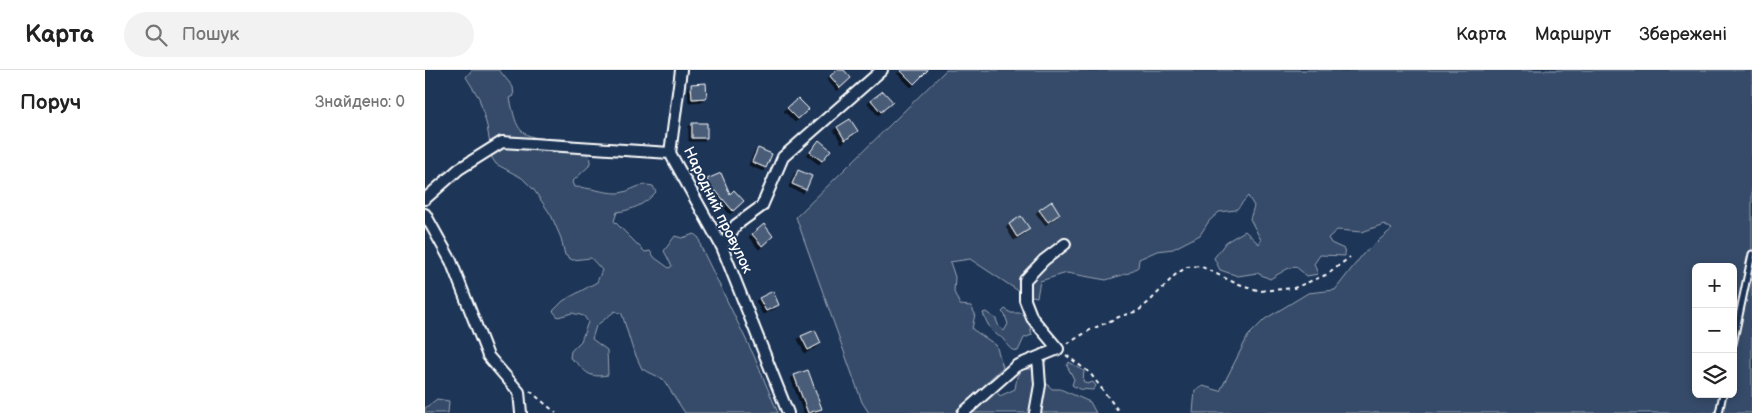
<!DOCTYPE html>
<html lang="uk">
<meta charset="utf-8">
<style>
:root{--surface:#fff;--page:#f2f2f2;--text:#222;--muted:#767676;--line:#e0e0e0}
body{margin:0;font-family:"Balsamiq Sans",sans-serif;background:var(--page);color:var(--text)}
.controls{position:absolute;right:15px;bottom:15px;display:grid;overflow:hidden;border-radius:8px;box-shadow:0 2px 8px #0003}
.controls button{width:45px;height:45px;display:grid;place-items:center;padding:0;border:0;border-bottom:1px solid var(--line);background:var(--surface);color:var(--text);font:25px sans-serif}
.list{margin:0;padding:0;list-style:none}
h2{display:flex;justify-content:space-between;align-items:center;height:65px;margin:0;padding:0 20px;font-size:21px}
h2 small{font-size:16px;font-weight:400;color:var(--muted)}
.icon{flex:none;width:28px;height:28px;fill:none;stroke:currentColor;stroke-width:2;stroke-linecap:round;stroke-linejoin:round}
.map{position:relative;flex:none;width:1327px;height:343px;overflow:hidden}
header{display:flex;align-items:center;gap:30px;box-sizing:border-box;height:70px;padding:0 25px;background:var(--surface);border-bottom:1px solid var(--line)}
header strong{font-size:24px}
nav{display:flex;gap:28px;margin-inline-start:auto;font-size:18px}
.search{width:350px;height:45px;background:var(--page);display:flex;align-items:center;gap:12px;box-sizing:border-box;padding:0 18px;border-radius:28px;color:var(--muted);font-size:19px}
main{display:flex}
aside{flex:1;background:var(--surface)}
.map>svg:first-child{display:block}
.green{fill:#364b69;stroke:#9aa5b4;fill-rule:evenodd}
.building{fill:#4a5d79;stroke:#fff;filter:url(#shadow)}
.lines{fill:none;stroke-linecap:round;stroke-linejoin:round}
.service-casing{stroke:#fff;stroke-width:9}
.minor-casing{stroke:#fff;stroke-width:14}
.path{stroke:#fff;stroke-width:2;stroke-dasharray:4 4;stroke-linecap:butt}
.service{stroke:#1d3557;stroke-width:5}
.minor{stroke:#1d3557;stroke-width:10}
.labels{text-anchor:middle;dominant-baseline:central;stroke-width:4;stroke-linejoin:round;paint-order:stroke}
.street-label{font-size:15px;fill:#fff;stroke:#1d3557}
</style>
<header>
<strong>Карта</strong>
<div class="search"><svg class="icon" aria-label="search" viewBox="0 0 24 24"><circle cx="10" cy="10" r="6"/><path d="M15 15l6 6"/></svg>Пошук</div>
<nav><a>Карта</a><a>Маршрут</a><a>Збережені</a></nav>
</header>
<main>
<aside>
<h2>Поруч<small>Знайдено: 0</small></h2>
<ul class="list">
</ul>
</aside>
<div class="map">
<svg width="1327" height="343" viewBox="0 0 1327 343">
<defs>
<filter id="shadow"><feDropShadow dx="-3" dy="3" stdDeviation="0" flood-color="#0009"/></filter>
</defs>
<rect width="100%" height="100%" fill="#1d3557"/>
<filter id="ink" filterUnits="userSpaceOnUse"><feTurbulence type="fractalNoise" baseFrequency=".02" numOctaves="2"/><feDisplacementMap in="SourceGraphic" scale="10" xChannelSelector="R" yChannelSelector="G"/><feConvolveMatrix kernelMatrix="1 2 1 2 8 2 1 2 1" color-interpolation-filters="sRGB"/></filter>
<g filter="url(#ink)">
<path class="green" d="M47 0H74L88 17 89 26 85 28C92 62 94 68 130 69 136 69 145 69 150 71 156 74 161 84 166 89L164 96 147 112 149 117C164 117 178 123 193 123 207 122 213 112 228 116L231 122C220 134 208 140 192 142L189 151 220 182 225 181 230 188 244 198 247 196 239 181 250 166 257 168 269 164 274 168 276 177 329 286 353 343H260L238 309 217 299 207 277 197 244 190 241 171 256 167 269 182 280 183 305C159 309 162 299 145 288L146 281 156 271 163 252 159 246 147 243 133 247 128 241 138 231 172 212 177 200 166 188 147 190 140 185 136 168 126 145 109 120 97 108 71 94 67 88 62 56 54 28 41 7Z
M521 0H1327V343H768L770 320 778 316 795 321 823 266 840 249 883 223 910 220 938 184 967 159 959 154 937 162 912 160 903 168 906 173 919 179 920 186 895 185 889 194 893 204 882 206 870 196 862 199 845 209 832 203 813 206 795 200 789 188 801 172 820 161 834 174 836 170 825 149 829 136 823 126 811 140 794 142 784 151 775 165 748 179 732 181 714 189 713 197 704 203 681 210 642 203 615 211 612 227 598 224 545 189 525 192 530 207 529 222 535 235 546 236 550 244 547 259 571 275 578 297 563 311 575 326 590 319 592 307 597 299H608L627 319H635L665 332 671 343H444L437 332 371 147ZM1271 197H1308V324H1271Z
M580 239 586 243H602L607 265 599 268 593 281C584 281 583 275 578 269 574 265 575 268 571 264 565 260 561 251 558 243L561 242 571 249 574 257 579 261 583 254 580 245 577 242Z
M644 292 659 301 658 311 662 314 668 312 671 316 668 320 654 319 647 315 649 309 642 296Z
M12 329 24 331 23 343H0V338Z"/>
<path class="building" d="M412 0H419L426 8 415 18 405 6Z
M475 0H503L489 14Z
M281 13 282 28 267 29 266 14Z
M458 21 468 32 456 42 446 30Z
M373 28 384 39 373 49 362 38Z
M425 49 433 61 420 70 412 57Z
M267 53H282V68H267Z
M394 70 406 80 397 91 385 82Z
M333 78 347 84 341 98 327 92Z
M373 100 387 106 381 120 367 114Z
M296 103 305 124 309 120 319 131 308 141 291 121 288 123 282 109Z
M627 131 635 144 623 152 614 140Z
M596 146 605 159 592 167 584 154Z
M339 154 348 166 337 176 327 164Z
M348 221 354 235 341 241 334 228Z
M390 260 396 273 383 280 376 266Z
M383 300 397 339 383 343 369 305Z"/>
<g class="lines">
<defs>
<path id="service" d="M1308 274 1327 184
M1294 343 1298 324"/>
<path id="minor" d="M256 0 245 83 297 177 363 343
M0 129 34 99 77 72 245 83
M0 144 26 191 63 286 94 322 96 343
M297 177 311 155 337 136 358 87 457 0
M538 343 591 296 633 279 607 248 600 230V210L619 190 640 174
M610 343 615 315 613 287"/>
</defs>
<use href="#service" class="service-casing"/>
<use href="#minor" class="minor-casing"/>
<path class="path" d="M642 274 665 260 696 246 713 241 725 231 750 205 762 197 775 196 808 212 835 221 869 218 903 204 925 187
M641 285 665 303 695 343
M105 321 131 343"/>
<use href="#service" class="service"/>
<use href="#minor" class="minor"/>
</g>
</g>
<g class="labels">
<g class="street-label">
<text transform="translate(293 140) rotate(64)">Народний провулок</text>
</g>
</g>
</svg>
<div class="controls">
<button>+</button>
<button>−</button>
<button><svg class="icon" aria-label="layers" viewBox="0 0 24 24"><path d="M12 4l9 5-9 5-9-5zM3 14l9 5 9-5"/></svg></button>
</div>
</div>
</main>
